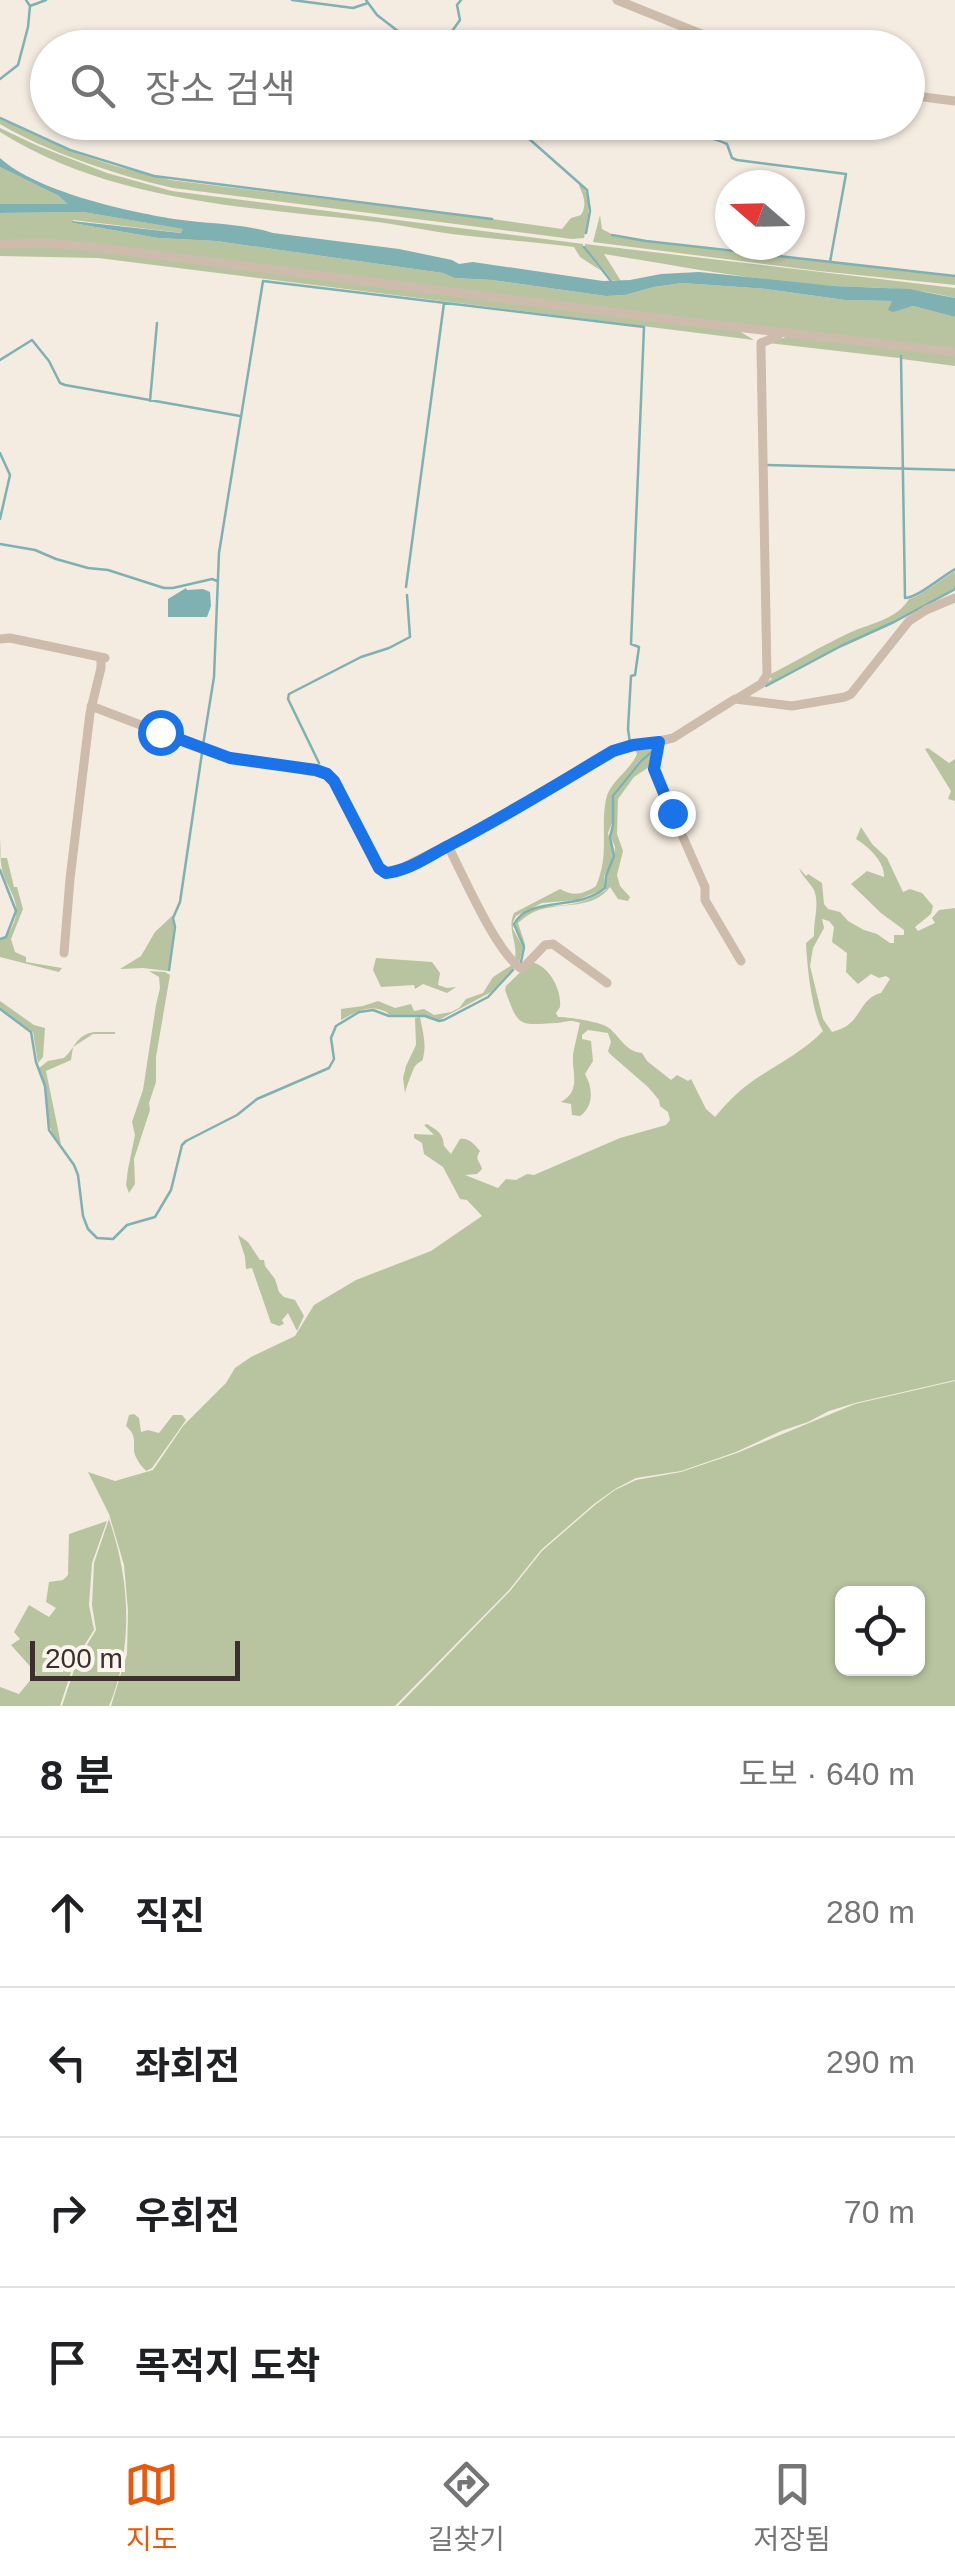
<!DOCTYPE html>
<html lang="ko">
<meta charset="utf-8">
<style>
:root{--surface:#fff;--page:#f2f2f2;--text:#202124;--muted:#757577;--line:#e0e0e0;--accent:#ea580c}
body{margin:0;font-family:Helvetica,"Noto Sans KR",sans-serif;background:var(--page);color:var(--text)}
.controls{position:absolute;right:30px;bottom:30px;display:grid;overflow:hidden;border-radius:15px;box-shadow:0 2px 8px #0004}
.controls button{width:90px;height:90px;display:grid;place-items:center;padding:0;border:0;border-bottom:2px solid var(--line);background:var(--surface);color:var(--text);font:50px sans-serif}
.compass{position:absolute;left:715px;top:170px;width:90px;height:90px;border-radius:50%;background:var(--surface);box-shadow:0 2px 8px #0004;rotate:290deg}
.scale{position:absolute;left:30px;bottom:25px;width:210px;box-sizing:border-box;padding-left:10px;border:5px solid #3b302b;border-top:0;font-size:28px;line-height:35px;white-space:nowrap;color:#3b302b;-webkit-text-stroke:8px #fbf5ee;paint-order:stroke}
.stop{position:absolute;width:30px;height:30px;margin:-22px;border:8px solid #1a73e8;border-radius:50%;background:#fff}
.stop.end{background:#1a73e8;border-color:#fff;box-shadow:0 2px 10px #0008}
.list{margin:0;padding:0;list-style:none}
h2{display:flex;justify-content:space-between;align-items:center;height:130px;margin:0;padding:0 40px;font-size:42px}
h2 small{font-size:32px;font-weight:400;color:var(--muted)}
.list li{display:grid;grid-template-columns:65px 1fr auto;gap:30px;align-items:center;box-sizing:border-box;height:150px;padding:0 40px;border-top:2px solid var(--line)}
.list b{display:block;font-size:38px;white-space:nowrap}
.list em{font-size:32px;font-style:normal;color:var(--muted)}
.icon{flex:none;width:55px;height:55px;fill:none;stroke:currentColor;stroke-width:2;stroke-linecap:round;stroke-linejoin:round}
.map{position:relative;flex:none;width:955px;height:1706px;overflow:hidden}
.search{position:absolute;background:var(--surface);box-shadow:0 2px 8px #0004;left:30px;right:30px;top:30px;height:110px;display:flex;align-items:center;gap:25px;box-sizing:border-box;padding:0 35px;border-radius:55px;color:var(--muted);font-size:38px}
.sheet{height:730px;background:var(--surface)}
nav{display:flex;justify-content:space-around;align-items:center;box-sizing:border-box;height:140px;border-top:2px solid var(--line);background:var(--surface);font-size:28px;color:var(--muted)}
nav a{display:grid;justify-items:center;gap:5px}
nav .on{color:var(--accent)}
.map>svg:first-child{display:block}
.green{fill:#b8c4a0;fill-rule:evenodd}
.water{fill:#7fb0b2}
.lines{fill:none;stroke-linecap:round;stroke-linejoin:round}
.stream{stroke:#7fb0b2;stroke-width:2.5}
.minor{stroke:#cdbbac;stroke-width:9}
.route{stroke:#1a73e8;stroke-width:12}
</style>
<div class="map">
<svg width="955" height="1706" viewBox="0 0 955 1706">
<rect width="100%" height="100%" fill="#f4ebe1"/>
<path class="green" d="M0 119 70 151 115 166 170 180 492 219 562 229 571 218 581 215C587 206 584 195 579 186L581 184C594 200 587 220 584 238L572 239 173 188C119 176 47 152 0 124Z
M0 128 38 146 107 173 172 191 583 244V247L600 270 580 257 574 247C533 242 492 239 452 234 424 230 397 224 369 221 243 207 110 201 0 132Z
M0 167 59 196 68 201V204H0Z
M83 212 184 229 182 233 73 220V223L158 238 216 241 443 273 454 278 492 280 606 296 625 295 654 287 682 283 766 289 845 300 892 301 889 310 893 311 913 306 955 317V350L302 271 0 242V213Z
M600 215 602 229 617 237 955 277V285L819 271 593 242Z
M585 244 955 288V298C914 287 874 288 833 286 756 281 679 266 604 254L621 281 612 280 585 247Z
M0 246H60L739 331 754 340 98 258 0 256Z
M792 335 955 355V366L902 359 901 355 899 358 768 343Z
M955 571V588L894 622 841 646 747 695 772 679 769 675C795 662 821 646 847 634 867 624 897 620 909 599 920 597 943 578 955 571Z
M655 744V749L640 760 612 796V823L608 833 613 853 611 864 604 876V889L577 900 542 903 516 916 513 922V929L523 947 519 963 514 962C520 945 506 930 514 913L560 889C573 897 584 894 596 886 610 853 600 830 606 799 610 781 630 771 637 754L634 747Z
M928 748 949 763 955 759V801L948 799 951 791 925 749Z
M654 752 649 767 634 777 618 799 617 834 623 851 617 875 620 886 630 897 628 901 618 899 610 887C593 910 563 902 539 910 531 912 524 918 518 923L525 944 524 953V946L515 926C522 904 548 907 566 905 581 903 594 898 606 890V877L614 857 615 847 611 837 614 824V797L642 761Z
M861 827 872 844 887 858 903 892 910 889 922 893 933 906 931 914 915 927 918 931 935 923 932 918 939 910 955 908V1380L855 1403 829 1411 808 1422 781 1431 736 1452 681 1471 636 1478 615 1489 594 1504 541 1550 509 1590 395 1706H111L127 1654 128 1611 124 1565 109 1514 88 1472 115 1481 153 1470 183 1426 226 1383 235 1368 251 1357 295 1336 314 1305 356 1280 431 1251 482 1216 467 1200 460 1199 443 1167 424 1154 422 1143 414 1138V1134L434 1135 424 1125 427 1124C438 1131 443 1133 444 1146L451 1154 460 1139C469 1137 475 1145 480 1151 474 1160 480 1161 482 1169L477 1174 465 1175 498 1188 506 1179 516 1180 527 1174 534 1175 620 1138 666 1125 670 1120 668 1112 660 1106 659 1100 648 1087 610 1054 608 1051 611 1042 608 1033 588 1030 582 1035V1039L591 1041 593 1061 585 1074C593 1088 594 1106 580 1116L572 1115 571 1104 561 1102C584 1089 569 1069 574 1049 576 1040 578 1032 580 1023 570 1019 567 1022 557 1023 518 1025 519 1028 505 990L506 986 531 962C549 965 562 990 560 1007L556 1013 558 1017C569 1017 602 1022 609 1028 622 1039 625 1051 642 1053L647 1061 671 1080 677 1075 688 1081 691 1079 706 1109 715 1117C726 1104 736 1093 750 1083 775 1065 802 1053 823 1031 812 1014 807 965 806 943L814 936C813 921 820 905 814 890 809 881 803 878 799 868L806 876 808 874 822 883 824 904 828 909 840 912 848 921 864 930 877 934 890 943H894V935H904V930L881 913 851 884 867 871 884 877C885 862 869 847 856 839ZM822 919 829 921 834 927 832 942 847 953 846 972 858 984 871 974 879 978 886 976 890 979 881 993C862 998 862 1014 849 1024 845 1028 838 1030 832 1032L823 1019 810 966 813 948 824 928Z
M0 838 1 858H7L14 887H17L23 909 11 939 15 952 26 957V962L62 968 59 972 0 957V940C9 936 10 931 14 922 22 902 7 889 2 870 0 859 0 848 0 838Z
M172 916 174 927 168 971 143 968 120 969 141 956 155 932Z
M376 958 432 962 440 973 438 985 447 988 456 987 447 993 423 984 415 989 414 985 381 987 373 970Z
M512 965 514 968 491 992 439 1020C424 1015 411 1017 396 1016 382 1014 394 1014 381 1010 366 1005 353 1014 341 1020V1009L363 1006 378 1001 395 1008 411 1004 414 1011 424 1009 434 1015 451 1012 459 1008 466 999 483 993 493 977Z
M149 971 165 972 170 975 156 1057V1082L149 1103 150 1110 134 1159 135 1184 129 1193 126 1185 128 1169 135 1135 132 1122 143 1090 156 1005 160 988 159 977Z
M0 1001 34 1025 45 1028 43 1057 38 1063 33 1032 0 1008Z
M420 1017C422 1028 426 1042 424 1053 422 1067 421 1057 414 1068 411 1075 407 1085 405 1093L403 1078 406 1066 416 1045 415 1018Z
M94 1032H115V1034H93L73 1047 71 1060 46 1071 61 1144C39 1123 51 1094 39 1068L48 1061 64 1058C75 1048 76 1035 94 1032Z
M238 1235 248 1242 260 1260H264L265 1266 275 1279 279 1292 284 1297 295 1300 304 1316 297 1331 288 1313 282 1320 284 1324 279 1326 271 1323 252 1268 246 1269 245 1257Z
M955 1381V1706H398L510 1591 542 1551 595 1505 615 1490 636 1480 681 1472 737 1453 855 1404ZM842 1594H918V1669H842Z
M134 1414 139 1418 141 1432 148 1430 159 1433 173 1415H182L186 1420 152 1468 146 1471C143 1467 139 1464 137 1459 129 1447 141 1439 126 1426L129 1415Z
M109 1519C130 1580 134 1646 109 1706H62L77 1661 96 1630 92 1605 94 1563Z
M107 1521 92 1563 89 1605 94 1630 75 1660 60 1706H0V1687L19 1694 36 1673 11 1645 20 1639 14 1632 29 1605 49 1617 56 1608 46 1602 49 1582 63 1580 68 1575 69 1534Z"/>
<path class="water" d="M0 158C36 191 125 211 174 219 207 224 241 223 273 233L399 249 452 260 459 264 473 262 603 281 630 280 661 274 699 272 833 286 909 289 955 298V317L913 306 893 312 888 310 892 301 845 300 766 289 682 283 654 287 625 295 606 296 492 280 454 278 443 273 216 241 158 238 73 223 72 221 181 233 183 229 83 212 0 213V204H68L59 196 0 167Z
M186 588 187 590 203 589 210 592 211 606 207 617H168V599Z"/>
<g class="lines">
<path class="stream" d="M292 0 353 8 368 3
M366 0 377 15 420 48
M30 6 46 0
M440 48 460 20 457 5 461 0
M0 79 18 65 28 27 30 6 26 0
M0 118 70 150 154 176 492 219
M510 122 587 190 590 211 586 233
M626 130C649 127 706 134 727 144L732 158 737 160 846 174 830 262
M612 235 646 241 955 276
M584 247 611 281
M901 356 905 598C919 597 941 577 955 569
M0 360 32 340 49 361 60 383 65 385 240 416
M150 401 157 323
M0 453 10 475 0 519
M767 465 955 470
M0 544 35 550 56 559 88 568 108 570 164 588H173L212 579 217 581
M406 587 444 303
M766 686 841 646 894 622 955 589
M203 745 214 677 219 553 263 281 644 327 631 644 639 647 635 675 631 676 628 729 630 743
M319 763 288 699 289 694 361 657 389 648 410 637 407 595
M0 870 16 911 6 937 0 939
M521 962 524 947 514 924C530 895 577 912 605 888L606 876 614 856 610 837 613 825V796L641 761 653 751
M169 970 175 927 173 918 180 902 202 753
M0 1009 31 1032 36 1062 45 1086 49 1130 74 1165 78 1175 83 1216 88 1229 97 1238 113 1239 127 1225 155 1217 171 1190 182 1145 186 1141 237 1115 257 1099 329 1068 334 1059 331 1038 336 1026 359 1012 373 1010 389 1016H425L439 1021 444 1020 488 997 513 970"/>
<path class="minor" d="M617 0 716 40 728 48
M908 95 955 101
M0 244 48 243 93 247 683 321 955 352
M0 639 10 638 105 658
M738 698 761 684 767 675 761 349V343L778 336
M91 706 219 755 327 774 339 789 379 868 386 873H392L499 819 613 751 673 738 735 699 792 706 845 697 851 694 909 621 926 610 955 598
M659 742 654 763 656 776 705 887V900L741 961
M448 846C463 875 497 954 522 969L545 945 553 944 607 983
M64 953 70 879 90 713 101 668V657"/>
</g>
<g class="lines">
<path class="route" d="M160 732 230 758 316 770 327 774 334 781 379 868 386 873C409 871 430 855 450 845 506 816 559 783 613 751L633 745 659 742 654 769 672 813"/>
</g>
</svg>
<div class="controls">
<button><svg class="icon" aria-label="locate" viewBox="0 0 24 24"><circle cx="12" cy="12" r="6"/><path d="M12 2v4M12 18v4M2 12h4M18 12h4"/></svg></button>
</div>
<svg class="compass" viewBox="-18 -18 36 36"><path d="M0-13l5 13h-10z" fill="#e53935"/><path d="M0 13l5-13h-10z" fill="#757577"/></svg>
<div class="scale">200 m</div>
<div class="stop" style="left:160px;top:732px"></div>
<div class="stop end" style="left:672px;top:813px"></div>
<div class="search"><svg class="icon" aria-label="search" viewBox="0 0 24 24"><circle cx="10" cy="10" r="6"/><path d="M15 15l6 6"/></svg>장소 검색</div>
</div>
<section class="sheet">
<h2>8 분<small>도보 · 640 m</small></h2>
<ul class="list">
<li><svg class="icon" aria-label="ahead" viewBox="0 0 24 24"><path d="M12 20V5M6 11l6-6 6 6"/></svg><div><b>직진</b></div><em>280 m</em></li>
<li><svg class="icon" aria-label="left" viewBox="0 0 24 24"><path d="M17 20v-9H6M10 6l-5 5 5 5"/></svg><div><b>좌회전</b></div><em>290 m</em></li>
<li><svg class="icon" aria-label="right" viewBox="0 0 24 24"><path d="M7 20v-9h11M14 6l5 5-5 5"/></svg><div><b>우회전</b></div><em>70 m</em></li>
<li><svg class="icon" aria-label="arrive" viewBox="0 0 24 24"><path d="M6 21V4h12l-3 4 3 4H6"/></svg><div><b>목적지 도착</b></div></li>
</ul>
</section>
<nav>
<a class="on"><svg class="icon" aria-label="map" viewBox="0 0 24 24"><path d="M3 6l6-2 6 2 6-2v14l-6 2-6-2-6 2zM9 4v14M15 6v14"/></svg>지도</a>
<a><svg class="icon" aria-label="directions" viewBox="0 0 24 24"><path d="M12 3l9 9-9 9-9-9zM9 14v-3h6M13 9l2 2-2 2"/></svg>길찾기</a>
<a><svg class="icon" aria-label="saved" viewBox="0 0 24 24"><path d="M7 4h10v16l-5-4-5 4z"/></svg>저장됨</a>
</nav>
